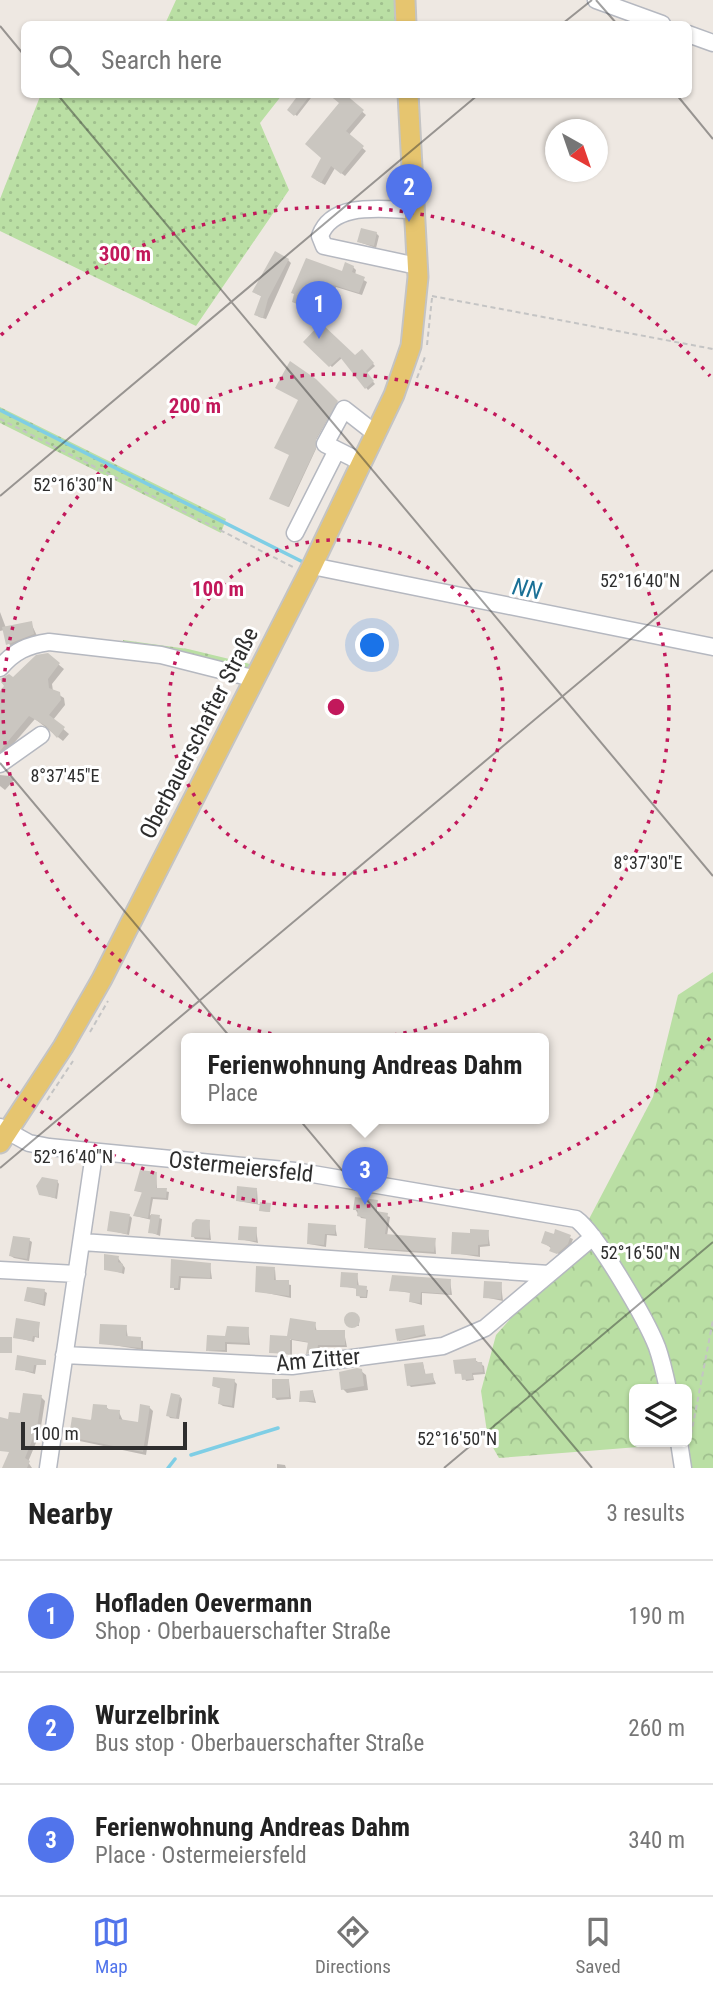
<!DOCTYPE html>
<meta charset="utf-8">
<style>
:root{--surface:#fff;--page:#f6f6f6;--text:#222;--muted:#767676;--line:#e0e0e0;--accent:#5174eb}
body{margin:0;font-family:"Roboto Condensed",sans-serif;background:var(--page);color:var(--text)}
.controls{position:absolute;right:21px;bottom:21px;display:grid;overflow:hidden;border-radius:10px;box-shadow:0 2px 5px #0004}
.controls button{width:63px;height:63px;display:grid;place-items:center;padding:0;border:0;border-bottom:2px solid var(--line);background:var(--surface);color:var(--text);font:35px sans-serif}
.compass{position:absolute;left:545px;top:119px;width:63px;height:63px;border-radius:50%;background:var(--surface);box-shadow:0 2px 5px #0004;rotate:140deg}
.scale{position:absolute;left:21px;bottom:18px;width:166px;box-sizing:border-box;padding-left:7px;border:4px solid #2e2e2e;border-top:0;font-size:19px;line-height:24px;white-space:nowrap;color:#2e2e2e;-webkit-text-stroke:5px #fff;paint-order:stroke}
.you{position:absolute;left:373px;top:646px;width:24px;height:24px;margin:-18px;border:5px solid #fff;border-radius:50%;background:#1a73e8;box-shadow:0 0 0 10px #1a73e833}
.badge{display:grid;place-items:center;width:46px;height:46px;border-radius:50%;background:var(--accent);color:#fff;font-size:23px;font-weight:700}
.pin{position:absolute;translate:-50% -58px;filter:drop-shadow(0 2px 4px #0008)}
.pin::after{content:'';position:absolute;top:37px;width:24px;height:21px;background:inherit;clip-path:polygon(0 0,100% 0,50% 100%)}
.popup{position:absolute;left:181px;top:1033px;width:368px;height:91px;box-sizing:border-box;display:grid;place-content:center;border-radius:10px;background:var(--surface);filter:drop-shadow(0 2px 5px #0005);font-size:23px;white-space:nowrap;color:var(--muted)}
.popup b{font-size:26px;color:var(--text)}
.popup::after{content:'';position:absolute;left:50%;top:100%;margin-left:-14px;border:14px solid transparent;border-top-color:var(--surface)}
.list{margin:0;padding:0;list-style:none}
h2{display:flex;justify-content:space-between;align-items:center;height:91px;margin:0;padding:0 28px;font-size:30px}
h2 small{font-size:23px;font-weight:400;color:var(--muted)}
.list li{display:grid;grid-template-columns:46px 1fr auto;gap:21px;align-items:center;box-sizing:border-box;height:112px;padding:0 28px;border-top:2px solid var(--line)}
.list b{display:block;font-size:26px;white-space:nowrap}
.list p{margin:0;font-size:23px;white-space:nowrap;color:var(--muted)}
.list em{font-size:23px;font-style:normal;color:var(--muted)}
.icon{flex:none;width:38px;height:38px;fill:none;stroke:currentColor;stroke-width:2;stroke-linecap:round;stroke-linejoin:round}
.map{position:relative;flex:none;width:713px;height:1468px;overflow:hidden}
.search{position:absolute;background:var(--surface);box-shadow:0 2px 5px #0004;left:21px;right:21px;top:21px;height:77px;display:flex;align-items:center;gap:18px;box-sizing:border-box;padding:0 24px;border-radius:10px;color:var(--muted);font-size:26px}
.sheet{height:427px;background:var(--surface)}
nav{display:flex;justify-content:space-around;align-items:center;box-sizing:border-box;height:98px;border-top:2px solid var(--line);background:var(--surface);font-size:19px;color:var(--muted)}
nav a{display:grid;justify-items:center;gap:4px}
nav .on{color:var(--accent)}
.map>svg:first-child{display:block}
.grass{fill:url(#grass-dots)}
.forest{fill:url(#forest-crowns);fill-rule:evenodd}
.shadow{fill:#0003}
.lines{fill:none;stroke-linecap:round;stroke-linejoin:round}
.stream{stroke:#7fcee5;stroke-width:3.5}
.building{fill:#cac6c0}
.minor-casing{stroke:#b5b8c0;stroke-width:19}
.major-casing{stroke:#c4c4c4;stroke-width:23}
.path{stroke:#c4c4c4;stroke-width:2;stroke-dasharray:5 3.5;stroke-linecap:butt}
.minor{stroke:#fff;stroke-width:16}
.major{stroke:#e6c56f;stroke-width:19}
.ticks{fill:none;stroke:#2e2e2e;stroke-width:2;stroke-opacity:0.45}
.ring{fill:none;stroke:#c2185b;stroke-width:3.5;stroke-dasharray:3.5 7}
.labels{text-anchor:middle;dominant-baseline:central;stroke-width:6;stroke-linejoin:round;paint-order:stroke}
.street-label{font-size:23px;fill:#2e2e2e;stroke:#fff}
.water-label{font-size:24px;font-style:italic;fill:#1a7096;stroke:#fff}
.ticks-label{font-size:18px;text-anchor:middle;fill:#2e2e2e;stroke:#fff;stroke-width:6;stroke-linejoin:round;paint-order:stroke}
.centre{fill:#c2185b;stroke:#fff;stroke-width:3.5}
.ring-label{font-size:21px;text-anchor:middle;font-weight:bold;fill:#c2185b;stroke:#fff;stroke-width:6;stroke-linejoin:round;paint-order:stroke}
</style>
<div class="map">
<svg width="713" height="1468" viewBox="0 0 713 1468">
<defs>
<pattern id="grass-dots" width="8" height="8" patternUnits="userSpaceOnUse" patternTransform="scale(1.75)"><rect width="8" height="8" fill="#badfa4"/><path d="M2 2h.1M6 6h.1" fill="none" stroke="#a0c08e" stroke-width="1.8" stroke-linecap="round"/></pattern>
<pattern id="forest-crowns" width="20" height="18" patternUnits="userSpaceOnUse" patternTransform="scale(1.75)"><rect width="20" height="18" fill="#badfa4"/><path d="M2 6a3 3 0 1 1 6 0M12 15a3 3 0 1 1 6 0" fill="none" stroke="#a0c08e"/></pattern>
</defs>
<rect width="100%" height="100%" fill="#eee8e2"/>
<path class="grass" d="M176 0H399L400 24H165Z
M41 94 282 95 260 123 289 190 196 326 0 231V199Z
M0 407 226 519 221 533 0 423Z
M123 640 188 649 250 664 239 682 124 653Z"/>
<path class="forest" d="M713 972V1468H691L689 1443 499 1458 488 1439 481 1391 496 1335 588 1231 589 1219 653 1097 678 995ZM634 1389H687V1442H634Z"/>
<path class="shadow" d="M296 94H314L297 116 289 110 297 99Z
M342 94 366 115 348 136 366 151 345 176 335 168 325 185 316 180Z
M376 233 379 236 376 248 359 242Z
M288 260 291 263 266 319 259 317 256 314 263 297 257 294Z
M353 267 356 270 355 275 367 282 362 295 336 287 328 309 325 307 322 314 294 301Z
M306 342 355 357 362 352 375 366 366 374 375 384 368 390 342 358 332 367Z
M315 380 337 403 316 440V449L289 507 271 498 291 455 300 400Z
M0 612 6 628 31 623 38 638 11 648 4 630 0 631Z
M47 655 64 669 52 684 53 691 64 698 65 705 53 720 69 734 63 741 35 719 0 759V694L6 687 1 682 9 676 13 679Z
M0 775 9 776 14 780 5 790 0 786Z
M156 1173 157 1189 169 1192 168 1200 153 1199 150 1215 162 1219 160 1236 150 1232 152 1220 135 1216 144 1193 136 1191Z
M57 1181 59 1184 57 1199 41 1194Z
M257 1190 258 1204H270V1212L262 1211 261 1205 238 1201Z
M377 1202V1213L390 1217 387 1236 435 1240 436 1254 368 1249V1219L361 1218 355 1209Z
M130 1216 132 1218 129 1235 109 1230Z
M209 1222 211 1240 195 1239 193 1236Z
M335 1226 337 1236 327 1235 326 1247 309 1244Z
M256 1229 258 1243 240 1239Z
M488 1232 490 1246 480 1247V1257L453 1253 454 1234Z
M556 1232 573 1239 570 1247 560 1255 543 1242Z
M29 1240 32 1242 29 1261 14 1258 11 1256Z
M105 1256 118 1258 125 1268 124 1274 106 1268Z
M173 1261 210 1265 212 1279 181 1278 180 1290H174Z
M275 1269 276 1282 291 1285V1298L257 1291Z
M357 1275 359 1287 368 1290 367 1298H360L358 1289 342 1286Z
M450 1280 452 1295 422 1293V1305L411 1302V1293L391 1290Z
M501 1284 503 1301 484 1297Z
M44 1291 47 1293 45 1306 26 1301Z
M346 1315H358L359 1326H347Z
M39 1323V1338L35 1337 34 1342 15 1337Z
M315 1324 317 1332H344L347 1347H320L318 1354 310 1355V1343L292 1340V1355L271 1352Z
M126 1326 128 1338 143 1341V1350L101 1343Z
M423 1327 426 1336 399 1341 397 1330Z
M248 1329 250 1345 227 1344V1352L208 1351Z
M475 1360 484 1366 485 1374 473 1375 474 1380 466 1381 463 1374 456 1373Z
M37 1362 35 1374 17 1369Z
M423 1364 426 1376 432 1375 436 1384 411 1387 409 1385Z
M361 1371 366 1375 368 1390 347 1393 343 1389Z
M234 1381 237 1384 234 1408 223 1406 220 1404 222 1389 213 1386Z
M289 1381 291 1399 277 1400 274 1397Z
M313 1392 316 1403 301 1401Z
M180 1396 182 1399 179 1419 170 1418 168 1415Z
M41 1397 45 1401 40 1433 28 1462 32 1468H4L12 1449 0 1444V1419L9 1421 22 1415Z
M106 1407 111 1411 119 1412 123 1421 139 1424 149 1407 153 1411 146 1455 75 1440 71 1436Z
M277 1464 285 1465 286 1468H277Z"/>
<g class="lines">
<path class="stream" d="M0 410 303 562
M191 1455 278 1428
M168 1468 175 1459"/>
</g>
<path class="building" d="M299 94H311L294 116 287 110Z
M328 94H345L364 110 346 131 364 146 341 174 331 166 321 183 311 177 321 158 305 144 339 103Z
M361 228 377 232 374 246 357 242Z
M275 251 289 259 268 299 263 318 254 315 261 296 252 292Z
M306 258 342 271 345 262 354 266 352 272 365 277 359 293 333 285 325 306 321 305 318 312 292 302 294 294 291 293Z
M321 323 355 355 362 349 374 363 366 371 374 381 365 389 340 357 329 367 303 342Z
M290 361 316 379 338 401 316 439V448L288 507 269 499 289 455 274 448 298 400 275 388Z
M32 621 34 634 6 645 2 627Z
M48 653 60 663 48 679 49 688 60 692 61 700 49 715 65 727 57 738 46 726 29 716 0 751V691L4 686 0 679 9 674 13 677 36 655Z
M140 1170 157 1172 156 1188H167L166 1198 151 1197 148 1218 133 1216 142 1192 134 1191Z
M42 1177 58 1180 55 1198 39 1195 36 1186Z
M237 1186 257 1188 256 1203 236 1201Z
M355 1197 378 1200 376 1211 388 1213 385 1234 436 1238 434 1252 364 1248 366 1218 357 1216 358 1210H353Z
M260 1202 271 1203 270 1212 259 1211Z
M110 1211 130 1214 127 1234 107 1231Z
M151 1214 160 1215 157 1234 148 1233Z
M196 1219 210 1220 209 1238 191 1237 192 1223Z
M308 1223 336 1225 335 1234H325L324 1245 307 1244Z
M239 1226 257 1227 256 1241 238 1240Z
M470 1229 489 1230 488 1244 478 1245V1255L451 1254 452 1232 470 1233Z
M555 1229 571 1235 568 1244 557 1254 549 1251 551 1247 541 1243 545 1231 554 1234Z
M13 1236 30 1238 27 1259 9 1256Z
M104 1254 119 1256 118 1262 123 1264 122 1273 104 1270Z
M171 1259 211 1263 210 1278 179 1276 178 1288H170Z
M256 1266 275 1267 274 1280H289V1296L255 1292Z
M341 1272 358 1273 357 1285 367 1286 366 1297 356 1296V1288L340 1287Z
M392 1275 451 1279 450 1294 421 1292 420 1303 409 1302 410 1292 389 1291Z
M484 1281 502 1282 501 1299 483 1298Z
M27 1287 45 1289 43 1304 24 1301Z
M344 1320a8 8 0 1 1 16 0a8 8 0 1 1-16 0Z
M16 1318 40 1322 38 1337 33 1336 32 1341 13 1338Z
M290 1318 316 1322 315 1330H345V1345H318L317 1352 306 1354 308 1342 290 1339V1354L269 1353 270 1335 287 1336Z
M100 1324 127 1325 126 1336 141 1337V1348L99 1344Z
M424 1325 425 1334 397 1341 395 1329Z
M227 1326 249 1327 248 1343 225 1342V1350L206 1351 207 1335 225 1336Z
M0 1337H12V1353H0Z
M17 1355 46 1360V1365H34L33 1372 15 1370Z
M476 1358V1362H482L483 1372 472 1373 473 1379 462 1380 461 1373 455 1374 453 1360Z
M423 1362 425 1374 433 1373 434 1382 407 1386 404 1364Z
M357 1368 362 1369 364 1386 341 1390 339 1372Z
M213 1377 235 1379 232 1406 218 1404 220 1388 212 1386Z
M272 1379H289V1397L272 1398Z
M313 1390 314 1401 299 1402 300 1391Z
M23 1393 42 1395 37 1428 25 1458 30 1461 27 1468H2L9 1452 0 1451V1417L8 1419 9 1412 20 1413Z
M171 1393 180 1395 176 1418 166 1416Z
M93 1404 107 1405V1409L120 1410 119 1419 138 1422 140 1404 150 1406 143 1452 69 1437 72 1417 91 1420Z"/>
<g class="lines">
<defs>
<path id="minor" d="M596 0 662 24
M688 34 713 43
M414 210C385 210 333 200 320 236L324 246 417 266
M363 463 325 444 344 409 376 434
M295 533 337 450
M312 566 713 647
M0 668C14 651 28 645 49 642L161 655 252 678
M0 764 41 735
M0 1127 29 1143 49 1147 295 1171 576 1219C597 1234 647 1321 657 1347 662 1361 665 1375 668 1389
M82 1242 549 1274
M0 1270 77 1274
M64 1355 292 1366 443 1346 485 1328 593 1237
M679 1442 683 1468
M48 1468 94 1154"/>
<path id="major" d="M405 0 406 24
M0 1143 63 1047 102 979 312 566 394 395 411 346 418 277 408 94"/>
</defs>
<use href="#minor" class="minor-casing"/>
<use href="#major" class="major-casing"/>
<path class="path" d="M432 296 713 349
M427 345 432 298
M417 378 425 357
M0 419 293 567
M90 1032 108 1001
M47 1100 73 1061
M691 1435 713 1320"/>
<use href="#minor" class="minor"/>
<use href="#major" class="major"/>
</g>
<path class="ticks" d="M596 0 617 24M562 24 592 0M0 26 24 55M57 94 713 876M676 94 713 139M0 496 479 94M0 763 592 1468M0 1168 713 570M444 1468 713 1242"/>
<g class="ring">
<circle cx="336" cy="707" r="167"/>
<circle cx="336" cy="707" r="333"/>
<path d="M710 1038A500 500 0 0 1 1 1079M1 335A500 500 0 0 1 710 376"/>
</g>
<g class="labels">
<g class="street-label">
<text transform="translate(199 733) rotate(-63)">Oberbauerschafter Straße</text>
<text transform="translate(241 1167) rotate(6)">Ostermeiersfeld</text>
<text transform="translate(318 1360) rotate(-5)">Am Zitter</text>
</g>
<g class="water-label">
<text transform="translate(527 589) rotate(11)">NN</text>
</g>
</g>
<g class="ticks-label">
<text x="73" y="491">52°16'30"N</text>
<text x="640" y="587">52°16'40"N</text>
<text x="65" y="782">8°37'45"E</text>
<text x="648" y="869">8°37'30"E</text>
<text x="73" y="1163">52°16'40"N</text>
<text x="640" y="1259">52°16'50"N</text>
<text x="457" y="1445">52°16'50"N</text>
</g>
<circle cx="336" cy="707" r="10" class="centre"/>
<g class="ring-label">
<text x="125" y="261">300 m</text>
<text x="195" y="413">200 m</text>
<text x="218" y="596">100 m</text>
</g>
</svg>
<div class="controls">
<button><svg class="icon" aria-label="layers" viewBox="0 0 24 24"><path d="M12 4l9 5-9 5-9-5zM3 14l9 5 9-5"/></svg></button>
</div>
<svg class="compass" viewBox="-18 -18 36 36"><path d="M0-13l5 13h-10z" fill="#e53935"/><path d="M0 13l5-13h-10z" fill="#767676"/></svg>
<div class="scale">100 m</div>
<div class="you"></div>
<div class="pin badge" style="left:319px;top:339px">1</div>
<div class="pin badge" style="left:409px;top:222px">2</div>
<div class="pin badge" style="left:365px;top:1205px">3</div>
<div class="popup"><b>Ferienwohnung Andreas Dahm</b>Place</div>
<div class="search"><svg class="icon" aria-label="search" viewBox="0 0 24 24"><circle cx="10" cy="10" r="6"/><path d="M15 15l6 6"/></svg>Search here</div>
</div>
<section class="sheet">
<h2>Nearby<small>3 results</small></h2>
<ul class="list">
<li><span class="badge">1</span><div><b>Hofladen Oevermann</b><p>Shop · Oberbauerschafter Straße</p></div><em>190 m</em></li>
<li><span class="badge">2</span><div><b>Wurzelbrink</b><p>Bus stop · Oberbauerschafter Straße</p></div><em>260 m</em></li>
<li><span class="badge">3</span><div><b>Ferienwohnung Andreas Dahm</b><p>Place · Ostermeiersfeld</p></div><em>340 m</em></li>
</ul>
</section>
<nav>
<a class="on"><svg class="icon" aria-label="map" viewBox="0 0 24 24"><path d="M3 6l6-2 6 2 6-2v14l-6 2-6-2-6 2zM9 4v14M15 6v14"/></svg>Map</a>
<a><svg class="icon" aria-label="directions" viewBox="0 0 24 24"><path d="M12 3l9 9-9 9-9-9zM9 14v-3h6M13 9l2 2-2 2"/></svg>Directions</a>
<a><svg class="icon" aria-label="saved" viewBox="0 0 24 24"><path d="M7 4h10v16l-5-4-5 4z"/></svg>Saved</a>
</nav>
